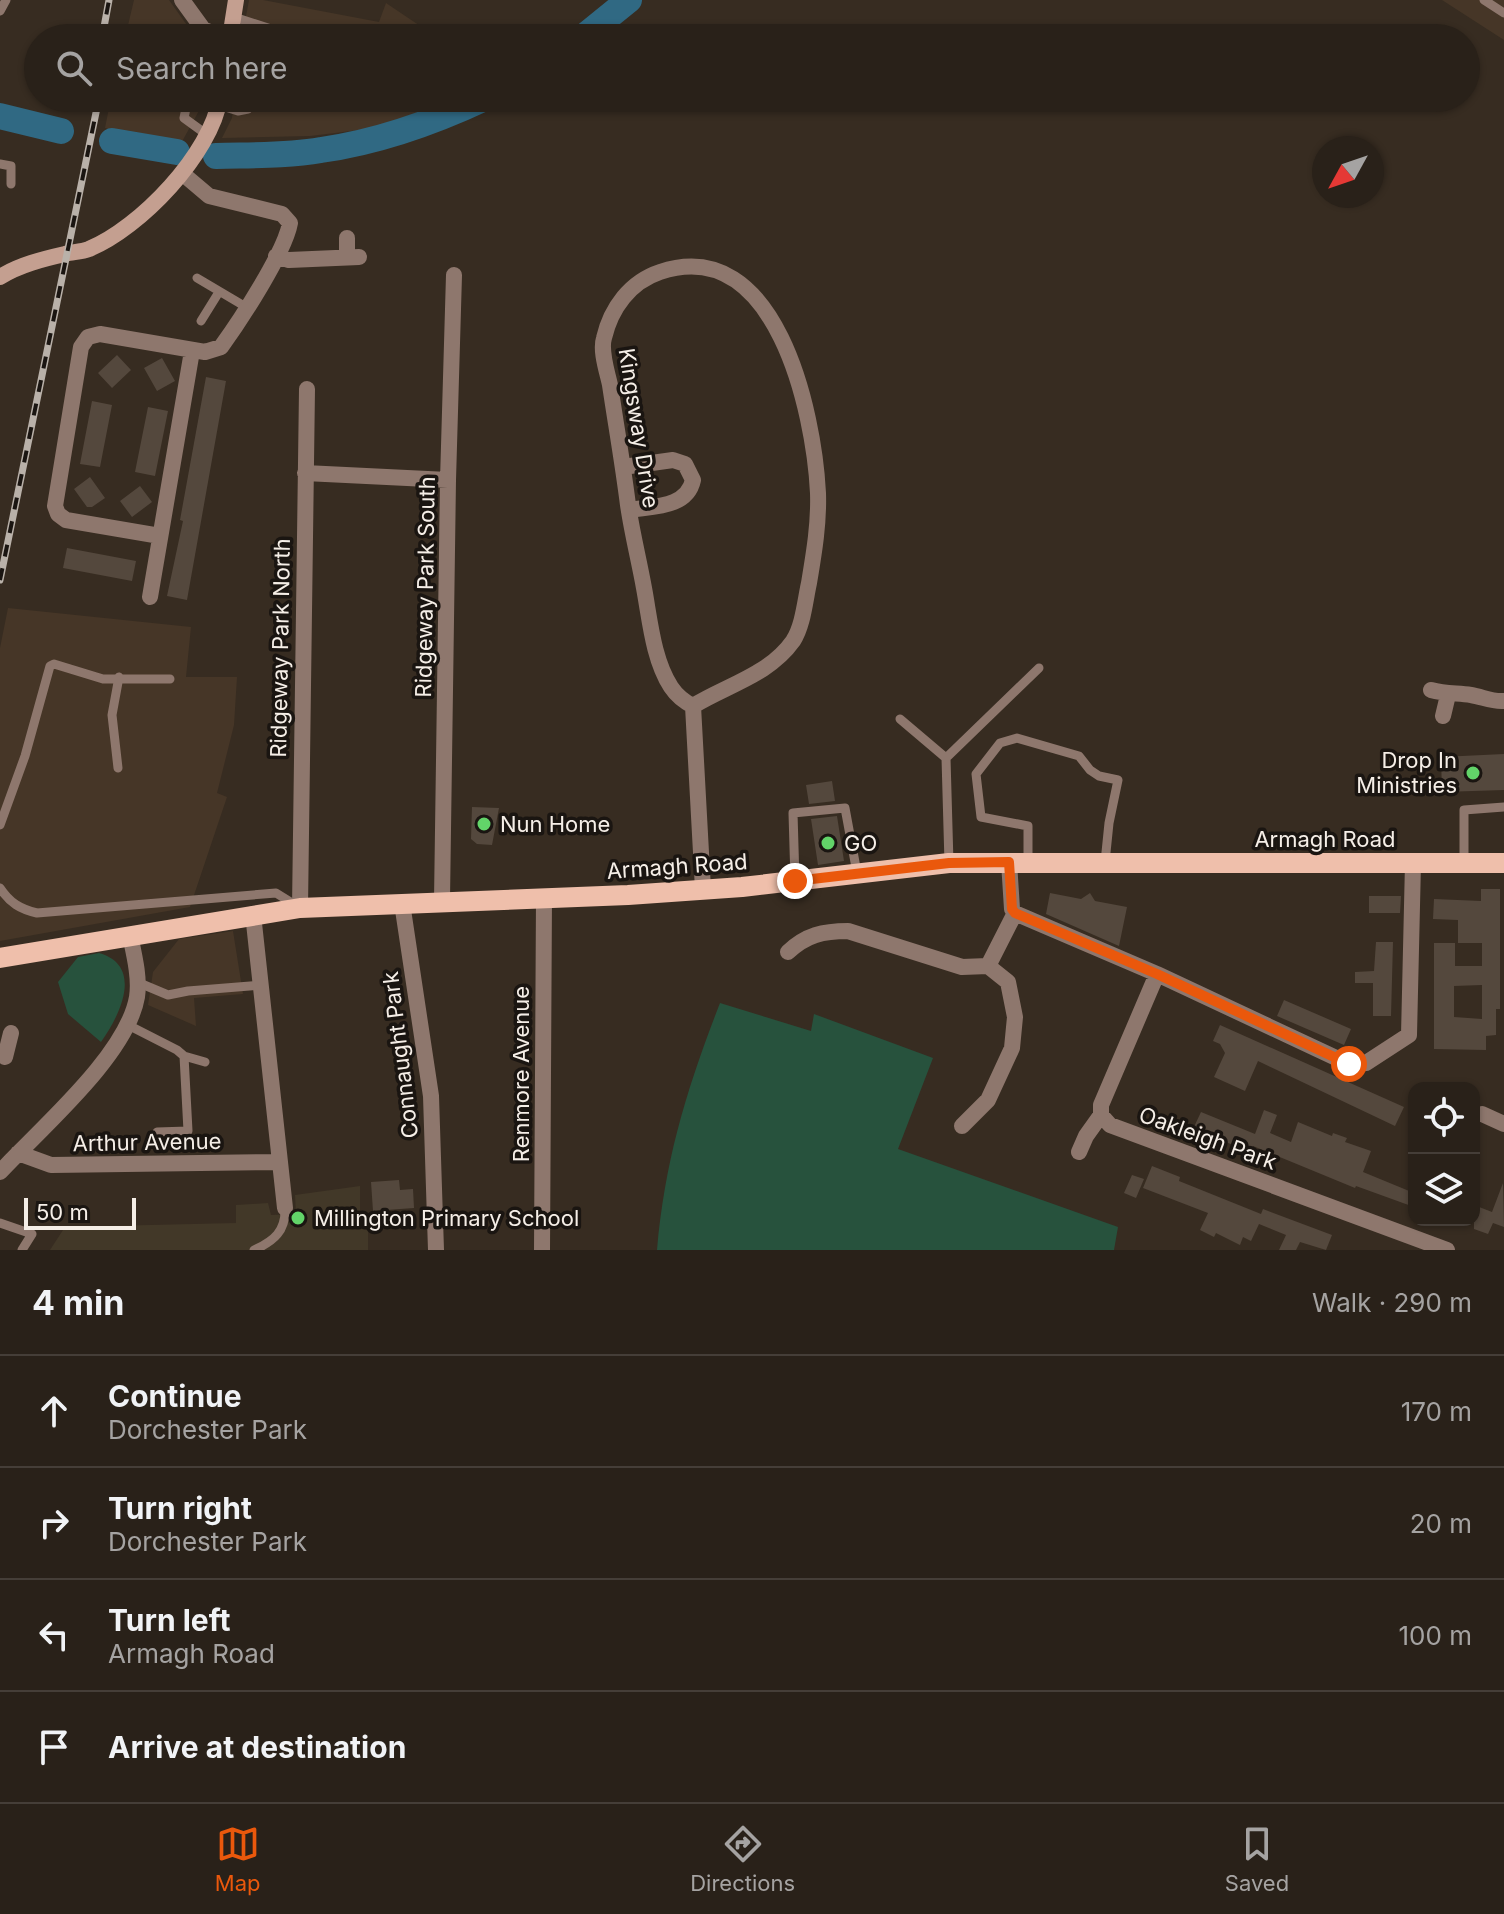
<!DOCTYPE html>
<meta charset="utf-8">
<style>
:root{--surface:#292119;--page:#352e26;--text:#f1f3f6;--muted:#a5a3a2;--line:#453e38;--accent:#ea580c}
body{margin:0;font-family:Inter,sans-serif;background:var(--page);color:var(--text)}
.controls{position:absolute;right:24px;bottom:24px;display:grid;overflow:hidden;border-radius:16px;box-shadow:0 2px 6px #0004}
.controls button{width:72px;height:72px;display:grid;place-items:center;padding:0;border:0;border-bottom:2px solid var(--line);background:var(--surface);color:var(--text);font:40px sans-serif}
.compass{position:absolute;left:1312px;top:136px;width:72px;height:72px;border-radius:50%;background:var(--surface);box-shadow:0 2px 6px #0004;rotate:230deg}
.scale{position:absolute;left:24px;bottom:20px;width:112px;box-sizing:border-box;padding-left:8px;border:4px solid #f5eee7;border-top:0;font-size:22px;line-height:28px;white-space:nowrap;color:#f5eee7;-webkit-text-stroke:6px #1a1511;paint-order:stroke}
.stop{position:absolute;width:24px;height:24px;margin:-18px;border:6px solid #ea580c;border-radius:50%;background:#fff}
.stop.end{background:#ea580c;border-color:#fff;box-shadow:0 2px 8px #0008}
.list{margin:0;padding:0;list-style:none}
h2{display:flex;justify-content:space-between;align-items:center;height:104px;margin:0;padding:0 32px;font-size:34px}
h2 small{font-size:26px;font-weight:400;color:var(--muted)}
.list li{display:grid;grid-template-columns:52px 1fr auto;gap:24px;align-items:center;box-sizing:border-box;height:112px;padding:0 32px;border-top:2px solid var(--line)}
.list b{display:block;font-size:30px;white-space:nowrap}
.list p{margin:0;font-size:26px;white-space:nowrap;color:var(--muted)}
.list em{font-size:26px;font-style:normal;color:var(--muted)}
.icon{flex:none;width:44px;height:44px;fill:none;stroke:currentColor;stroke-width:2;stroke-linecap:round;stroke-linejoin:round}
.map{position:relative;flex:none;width:1504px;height:1250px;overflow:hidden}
.search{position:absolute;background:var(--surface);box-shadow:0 2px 6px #0004;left:24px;right:24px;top:24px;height:88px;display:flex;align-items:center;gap:20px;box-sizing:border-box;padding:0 28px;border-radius:44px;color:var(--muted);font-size:30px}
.sheet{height:552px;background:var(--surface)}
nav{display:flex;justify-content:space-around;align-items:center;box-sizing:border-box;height:112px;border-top:2px solid var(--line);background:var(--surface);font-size:22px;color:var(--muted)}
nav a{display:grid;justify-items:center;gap:4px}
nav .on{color:var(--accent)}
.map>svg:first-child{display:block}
.built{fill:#463627}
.education{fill:#423828}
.green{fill:#27523d}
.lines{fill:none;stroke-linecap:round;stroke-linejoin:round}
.river{stroke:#306983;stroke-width:26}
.building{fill:#54483d;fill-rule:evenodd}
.lane{stroke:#8e776d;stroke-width:9}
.street{stroke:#8e776d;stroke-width:16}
.secondary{stroke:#c49f90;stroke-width:16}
.primary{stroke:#efbfab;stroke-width:20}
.rail-casing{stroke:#b9b1a9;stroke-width:7}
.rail{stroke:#1a1511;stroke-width:4;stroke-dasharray:12;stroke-linecap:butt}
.route{stroke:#ea580c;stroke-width:10}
.poi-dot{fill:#62d469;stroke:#1a1511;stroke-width:3}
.labels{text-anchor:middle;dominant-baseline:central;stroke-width:7;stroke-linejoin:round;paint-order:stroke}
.street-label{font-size:22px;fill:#f5eee7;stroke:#1a1511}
.poi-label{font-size:22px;fill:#f5eee7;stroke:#1a1511;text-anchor:start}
</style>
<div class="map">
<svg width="1504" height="1250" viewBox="0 0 1504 1250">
<rect width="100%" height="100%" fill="#372c21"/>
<path class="built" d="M134 0H169L189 28 201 38H125Z
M249 0H263L379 22 386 3 438 38H242Z
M1442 0H1504V40Z
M111 98H206L179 147 175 143 105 128Z
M234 98H464L376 128 310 136 222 138 232 118Z
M8 608 191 627 186 677H237L234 725 217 793 227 797 190 907 0 941V648Z
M233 931 243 994 194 998 196 1026 148 1005 153 972 179 939Z"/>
<path class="education" d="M360 1186V1218L368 1217V1250H50L65 1227 236 1223V1205L268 1203 271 1215 296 1214 295 1195Z"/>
<path class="green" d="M99 953C145 966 119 1017 101 1042L68 1014 58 982 78 957Z
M720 1003 811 1031 814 1014 933 1058 898 1149 1118 1227 1114 1250H657C665 1159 687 1088 720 1003Z"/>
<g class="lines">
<path class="river" d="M582 38 629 0
M0 116 61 131
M112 141 177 152
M216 156C251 155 287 156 321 150 378 142 434 122 485 98"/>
</g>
<path class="building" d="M117 355 131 370 112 388 98 373Z
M162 358 175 381 157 391 144 368Z
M206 377 226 381 187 600 167 596 183 521 180 520Z
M92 401 112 405 100 467 80 464Z
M148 407 168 411 155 476 135 472Z
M90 477 105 498 92 507H87L74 489Z
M140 486 152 502 132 517 120 501Z
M67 548 136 561 132 581 63 568Z
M1504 754V790L1442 792 1441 757Z
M832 781 835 801 809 804 806 785Z
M472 807 499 808 492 845 477 844 471 839Z
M837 816 844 861 818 865 811 819Z
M1481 889H1500V1009H1496V1035L1486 1036V1050L1434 1049V943H1455V966H1482V943H1458V920L1433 919 1434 899 1481 901ZM1482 985V1019L1454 1017V986Z
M1050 893 1081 899 1090 893 1095 901 1127 907 1119 946 1046 914Z
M1369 896H1401L1400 913H1369Z
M1376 942H1393L1391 1016H1373V983H1355V972L1374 971Z
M1284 1000 1351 1029 1344 1045 1277 1016Z
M1220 1025 1404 1107 1395 1126 1258 1061 1245 1091 1214 1077 1225 1053 1220 1044 1213 1041Z
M1264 1110 1277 1115 1270 1133 1291 1142 1298 1122 1332 1136 1333 1133 1347 1138 1345 1142 1371 1151 1363 1172 1414 1193V1207L1356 1186 1355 1188 1253 1146 1251 1152 1193 1129 1201 1112 1255 1134Z
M1152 1166 1180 1177 1179 1181 1261 1214 1263 1209 1332 1235 1326 1250 1300 1242 1296 1250H1279L1286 1235 1259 1224 1251 1241 1243 1237 1240 1245 1216 1233 1214 1237 1200 1230 1208 1213 1143 1188Z
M1132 1175 1144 1179 1136 1198 1124 1193Z
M399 1180 400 1190 413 1189 414 1208 373 1211 371 1182Z
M1503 1183 1504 1227 1493 1223 1488 1234 1474 1229V1205L1492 1212Z"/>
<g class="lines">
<path class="lane" d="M1484 0 1504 13
M0 11 6 0
M234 17 299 38
M188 98 184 118 206 134
M219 105 238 111 248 109 254 98
M0 164 11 166V184
M197 278 246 307
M201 321 219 292
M900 719 946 758
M118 768 112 715 119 677
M0 825 25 756 50 666 54 664 103 679H170
M1028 862V826L981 817 976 774 1000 743 1017 738 1079 756 1090 770 1099 776 1118 780 1109 823 1105 862
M1464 862V810L1504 807
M949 863 946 758 1039 668
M795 881 793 813 845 808 857 873
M0 888C10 903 20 909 37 913L276 893 297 906
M137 982 168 995 188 991 261 985
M128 1025 177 1050 184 1056 188 1131 157 1132
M184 1056 205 1062
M0 1223 32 1234 22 1250
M254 1250C274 1241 286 1231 285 1208"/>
<path class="street" d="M182 0 203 29 223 38
M347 238V257
M276 256 289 260 359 257
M623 467 673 460 685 464 693 480C687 508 653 506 629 510
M305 473 448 480
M160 536 66 520 58 514 55 506 81 347 88 337 100 334 205 352 221 347C240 321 285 252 290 223L282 214 209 196 183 174
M150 597 192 351
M1431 690C1445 694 1457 693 1471 695 1483 697 1492 702 1504 701
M693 706C727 685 769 675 793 641 803 626 805 601 809 583 814 553 819 524 818 493 814 412 776 233 660 272 630 282 611 308 604 338 600 351 607 371 610 385 616 425 623 465 628 505 632 533 639 560 644 588 650 620 653 659 671 687 677 696 683 701 693 706L703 889
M1443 716 1448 695
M1009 862 1012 909 1015 913 1157 974 1349 1064 1366 1063 1409 1035 1413 863
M442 900 448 480 454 275
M402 903 431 1096 436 1250
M300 908 307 389
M253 914 285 1208
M788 952C806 935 823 931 848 931L962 967 988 966 1015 913
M1157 974 1101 1105V1115L1110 1125 1447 1250
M5 1057 11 1033
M1482 1114 1504 1124
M962 1126 988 1100 1012 1048 1015 1017 1008 982 988 966
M1079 1152 1086 1136 1101 1115
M18 1153 51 1165 279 1162
M0 1172C41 1128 127 1055 137 997 140 978 134 954 130 935
M542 1250 544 897"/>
<path class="secondary" d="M230 38 236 0
M0 277C19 265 43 259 65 254 72 252 81 252 89 249 140 228 211 154 220 98"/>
<path class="primary" d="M0 958 300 908 628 895 742 887 949 863H1504"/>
<defs>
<path id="rail" d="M102 38 109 0
M0 580 99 98"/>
</defs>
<use href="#rail" class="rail-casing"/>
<use href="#rail" class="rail"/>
</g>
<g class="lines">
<path class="route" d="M795 881 949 863 1009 862 1012 909 1015 913 1157 974 1349 1064"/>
</g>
<g class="poi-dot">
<circle cx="1473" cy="773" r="8"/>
<circle cx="484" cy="824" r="8"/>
<circle cx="828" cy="843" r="8"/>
<circle cx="298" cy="1218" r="8"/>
</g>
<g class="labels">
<g class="street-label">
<text transform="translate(639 428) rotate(81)">Kingsway Drive</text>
<text transform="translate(425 587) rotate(-89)">Ridgeway Park South</text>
<text transform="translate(280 648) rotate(-89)">Ridgeway Park North</text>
<text x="1325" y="839">Armagh Road</text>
<text transform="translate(677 866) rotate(-4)">Armagh Road</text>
<text transform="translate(400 1055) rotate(-97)">Connaught Park</text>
<text transform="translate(521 1074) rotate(-90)">Renmore Avenue</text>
<text transform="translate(1208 1138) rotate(20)">Oakleigh Park</text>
<text transform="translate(147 1142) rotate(-1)">Arthur Avenue</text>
</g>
<g class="poi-label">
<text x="1457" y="760" text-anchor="end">Drop In<tspan x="1457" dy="25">Ministries</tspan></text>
<text x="500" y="824">Nun Home</text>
<text x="844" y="843">GO</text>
<text x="314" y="1218">Millington Primary School</text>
</g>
</g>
</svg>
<div class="controls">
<button><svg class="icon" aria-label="locate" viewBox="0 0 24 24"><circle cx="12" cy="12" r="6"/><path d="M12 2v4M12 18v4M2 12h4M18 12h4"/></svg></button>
<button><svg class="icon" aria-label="layers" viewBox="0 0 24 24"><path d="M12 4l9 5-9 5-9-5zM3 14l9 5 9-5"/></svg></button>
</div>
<svg class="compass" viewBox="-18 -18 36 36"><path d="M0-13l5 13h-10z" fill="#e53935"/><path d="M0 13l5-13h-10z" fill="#a5a3a2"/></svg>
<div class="scale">50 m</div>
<div class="stop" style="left:1349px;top:1064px"></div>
<div class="stop end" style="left:795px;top:881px"></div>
<div class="search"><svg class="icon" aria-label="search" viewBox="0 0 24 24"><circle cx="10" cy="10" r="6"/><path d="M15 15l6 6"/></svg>Search here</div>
</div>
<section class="sheet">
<h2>4 min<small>Walk · 290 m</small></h2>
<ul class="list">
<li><svg class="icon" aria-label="ahead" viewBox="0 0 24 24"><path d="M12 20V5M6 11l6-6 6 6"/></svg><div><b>Continue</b><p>Dorchester Park</p></div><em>170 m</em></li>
<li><svg class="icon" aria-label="right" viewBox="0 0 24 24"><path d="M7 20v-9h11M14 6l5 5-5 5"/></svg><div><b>Turn right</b><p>Dorchester Park</p></div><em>20 m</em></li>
<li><svg class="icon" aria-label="left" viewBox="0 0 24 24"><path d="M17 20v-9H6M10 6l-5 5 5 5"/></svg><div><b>Turn left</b><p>Armagh Road</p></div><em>100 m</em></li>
<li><svg class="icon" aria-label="arrive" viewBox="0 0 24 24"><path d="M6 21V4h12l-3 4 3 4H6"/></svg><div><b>Arrive at destination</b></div></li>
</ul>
</section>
<nav>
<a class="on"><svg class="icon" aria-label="map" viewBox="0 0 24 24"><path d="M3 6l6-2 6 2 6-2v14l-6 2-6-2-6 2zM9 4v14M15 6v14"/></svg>Map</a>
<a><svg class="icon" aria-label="directions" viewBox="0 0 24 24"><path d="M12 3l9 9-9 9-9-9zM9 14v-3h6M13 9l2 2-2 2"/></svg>Directions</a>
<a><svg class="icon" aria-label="saved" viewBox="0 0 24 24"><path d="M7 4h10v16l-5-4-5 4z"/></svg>Saved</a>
</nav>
